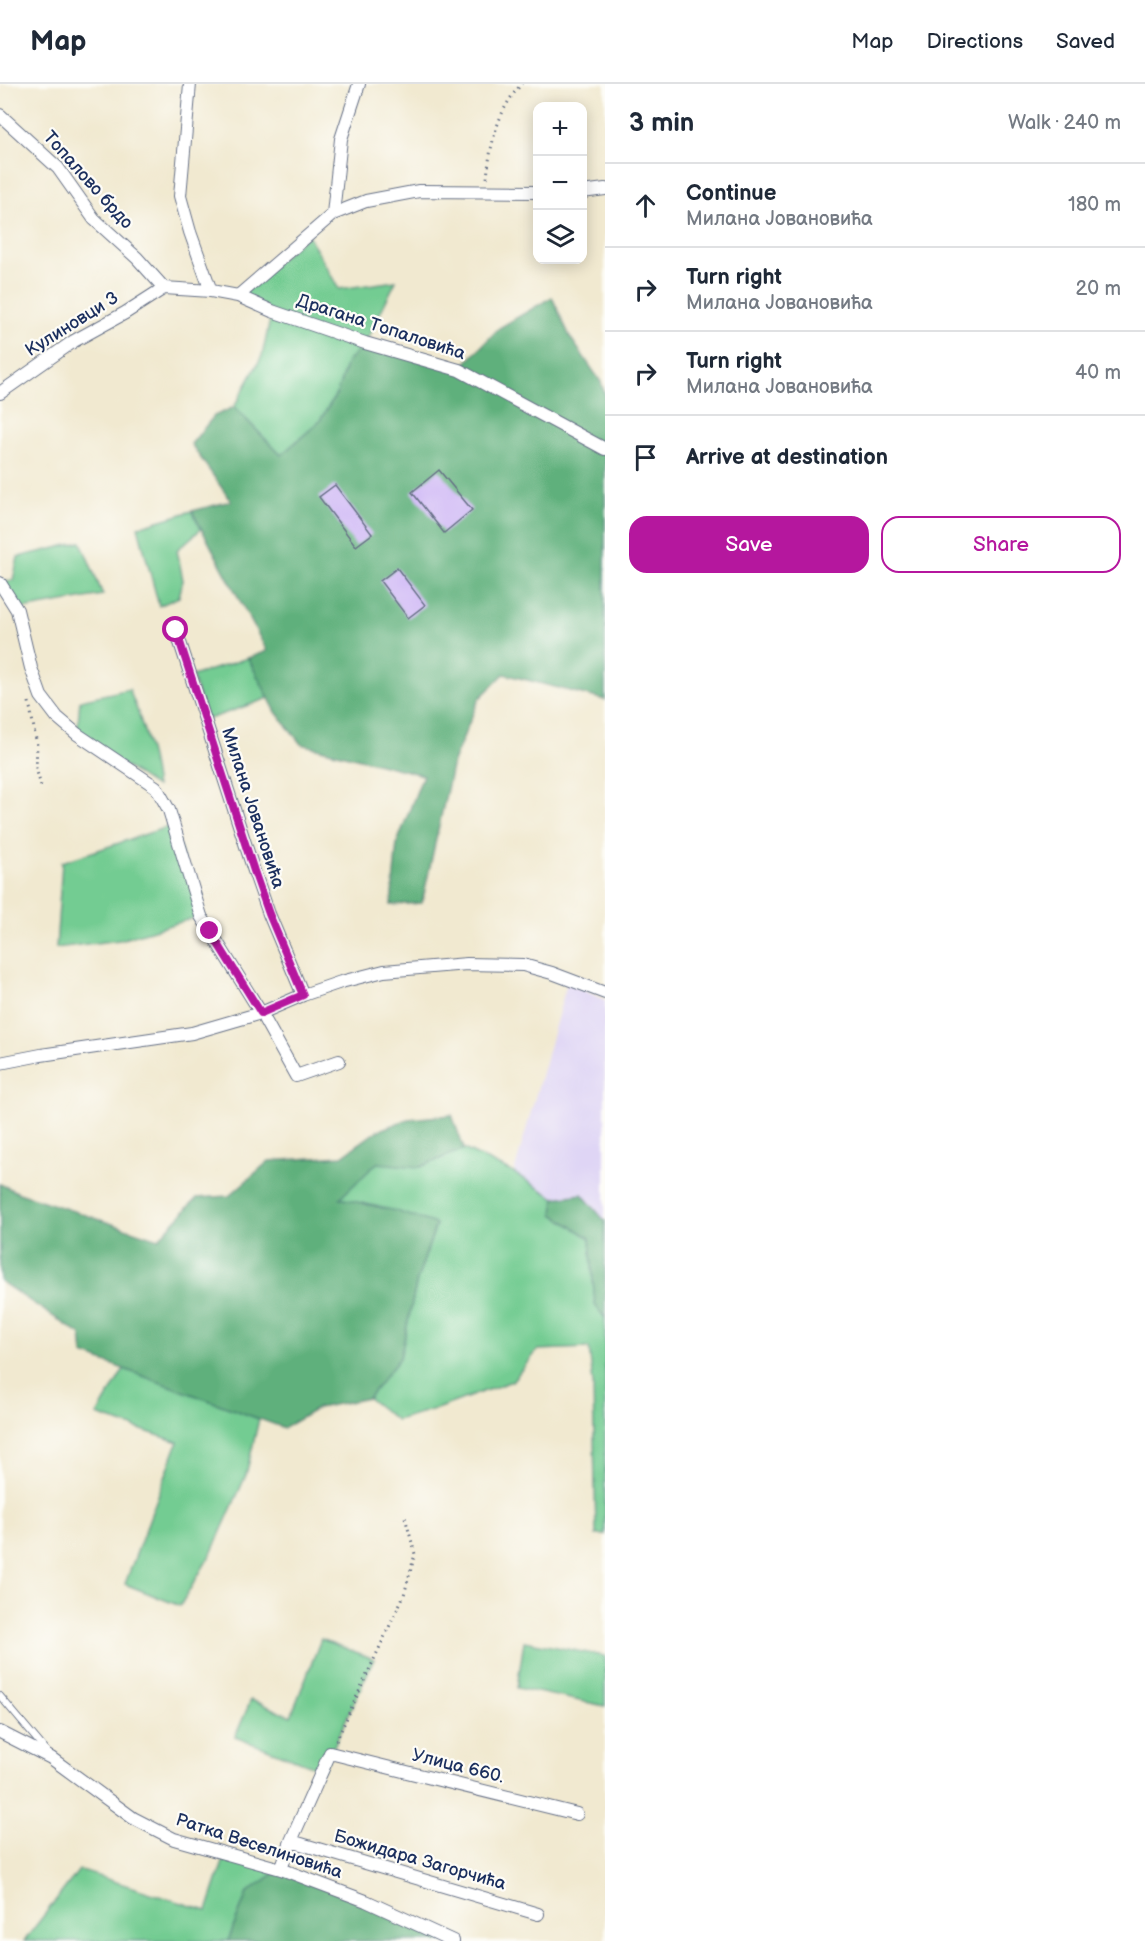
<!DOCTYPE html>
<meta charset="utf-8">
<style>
:root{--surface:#fff;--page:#f6f6f7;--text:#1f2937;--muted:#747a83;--line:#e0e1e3;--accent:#b5179e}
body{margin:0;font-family:"Balsamiq Sans",sans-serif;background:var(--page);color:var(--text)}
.controls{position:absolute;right:18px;top:18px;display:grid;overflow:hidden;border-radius:12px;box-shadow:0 3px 15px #0003}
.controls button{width:54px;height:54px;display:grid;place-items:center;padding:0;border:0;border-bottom:2px solid var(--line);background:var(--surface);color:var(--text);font:30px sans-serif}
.stop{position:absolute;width:18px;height:18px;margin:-14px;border:4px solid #b5179e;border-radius:50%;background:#fff}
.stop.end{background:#b5179e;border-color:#fff;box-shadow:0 2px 6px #0008}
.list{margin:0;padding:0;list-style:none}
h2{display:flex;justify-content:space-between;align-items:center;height:78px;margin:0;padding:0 24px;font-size:26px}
h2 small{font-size:20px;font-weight:400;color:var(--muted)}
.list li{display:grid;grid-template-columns:39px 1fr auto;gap:18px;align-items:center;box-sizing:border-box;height:84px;padding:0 24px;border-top:2px solid var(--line)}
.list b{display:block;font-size:22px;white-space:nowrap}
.list p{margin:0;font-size:20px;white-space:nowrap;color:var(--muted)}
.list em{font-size:20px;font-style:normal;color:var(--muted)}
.actions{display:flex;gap:12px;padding:18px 24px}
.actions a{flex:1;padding:14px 0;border:2px solid var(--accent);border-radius:18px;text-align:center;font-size:21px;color:var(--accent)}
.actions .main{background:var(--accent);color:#fff}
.icon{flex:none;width:33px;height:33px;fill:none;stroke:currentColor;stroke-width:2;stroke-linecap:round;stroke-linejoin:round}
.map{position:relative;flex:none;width:605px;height:1857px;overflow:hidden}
header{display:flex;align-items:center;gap:36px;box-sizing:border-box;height:84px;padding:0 30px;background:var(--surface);border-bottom:2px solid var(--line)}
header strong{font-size:28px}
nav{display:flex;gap:33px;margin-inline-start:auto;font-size:21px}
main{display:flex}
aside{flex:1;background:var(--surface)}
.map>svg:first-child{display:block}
.built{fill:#dfd5f5}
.green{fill:#73cc92;stroke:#477e78;stroke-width:1.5}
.forest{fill:#5eb07c;stroke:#3c706d;stroke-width:1.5}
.building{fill:#ccb4f6}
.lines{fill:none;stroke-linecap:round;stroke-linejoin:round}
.lane-casing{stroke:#667086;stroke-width:8}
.street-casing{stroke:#667086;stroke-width:14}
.path{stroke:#667086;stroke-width:3;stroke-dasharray:1.5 4.5;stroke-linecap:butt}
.lane{stroke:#fff;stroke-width:6}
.street{stroke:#fff;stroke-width:12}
.route{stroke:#b5179e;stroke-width:8}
.labels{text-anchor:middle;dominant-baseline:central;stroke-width:4.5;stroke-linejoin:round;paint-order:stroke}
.street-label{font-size:18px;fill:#1b2f5e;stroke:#fdfcf7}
</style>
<header>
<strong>Map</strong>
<nav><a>Map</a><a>Directions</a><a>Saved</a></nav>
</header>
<main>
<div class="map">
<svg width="605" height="1857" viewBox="0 0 605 1857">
<rect width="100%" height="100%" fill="#fdfcf7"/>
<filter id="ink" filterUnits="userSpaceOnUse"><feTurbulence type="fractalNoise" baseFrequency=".0167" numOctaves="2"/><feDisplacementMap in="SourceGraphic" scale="12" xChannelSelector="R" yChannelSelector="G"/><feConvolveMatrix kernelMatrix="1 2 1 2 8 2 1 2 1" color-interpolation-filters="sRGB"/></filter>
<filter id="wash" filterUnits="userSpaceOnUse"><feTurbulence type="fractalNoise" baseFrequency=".008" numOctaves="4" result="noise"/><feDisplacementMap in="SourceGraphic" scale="24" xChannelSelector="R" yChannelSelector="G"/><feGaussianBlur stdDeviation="1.35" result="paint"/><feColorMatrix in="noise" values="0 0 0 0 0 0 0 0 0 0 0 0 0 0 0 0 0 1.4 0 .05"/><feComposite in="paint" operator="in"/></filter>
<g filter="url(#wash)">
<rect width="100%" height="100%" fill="#f1e9d0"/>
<path class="built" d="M567 899 605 916V1137L582 1110 555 1114 514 1089Z"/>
<path class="green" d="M308 151 339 205 396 197 365 259 347 278 337 309 319 338 281 371 234 323 262 272 272 227 238 212Z
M192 427 201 445 177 466 183 496 179 513 159 522 138 443Z
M81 458 103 511 17 526 0 500 13 496 18 473Z
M248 574 269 614 206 636 192 592Z
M129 605C142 636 152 670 156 703L77 650 80 616Z
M173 741 201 832 120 856 56 864 62 778Z
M464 1065 514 1089 555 1114 553 1130 590 1154 595 1221 605 1234V1451H596L593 1299 589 1264 538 1266 512 1297 439 1324 396 1336 368 1314 400 1274 417 1196 436 1141 340 1114 377 1078 420 1083Z
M124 1285 259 1335 246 1391 211 1470 180 1522 125 1500 178 1358 97 1331Z
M321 1555 374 1575 323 1686 235 1653 251 1616 291 1632Z
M524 1557 605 1572V1622L517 1604Z
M226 1769 281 1785 247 1809 228 1857H24L79 1786 207 1827Z"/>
<path class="forest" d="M552 213 570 253 601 298 605 311V616L504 590 479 615 453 678 422 819 391 821 397 759 423 691 301 660 276 628 248 574 267 567 192 427 231 417 191 360 214 332 234 323 281 371 319 338 337 309 347 278 365 259 459 286 499 244Z
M452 1031 464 1065 420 1083 377 1079 340 1114 396 1127 436 1140 417 1196 400 1274 368 1314 318 1324 284 1344 83 1270 81 1251 0 1197V1100L19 1109 158 1155 197 1114 229 1112 269 1077 342 1072 377 1047 408 1035Z
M582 1110 605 1137V1234L595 1221 590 1154 553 1130 555 1114Z
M281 1785 453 1857H228L247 1809Z"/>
<g id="blocks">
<path class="building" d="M439 386 472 426 444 449 412 408Z
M335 401 372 450 356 462 319 413Z
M397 484 425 521 408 534 380 497Z"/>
</g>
</g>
<g filter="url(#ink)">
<use href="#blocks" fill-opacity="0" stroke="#667086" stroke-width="1.5"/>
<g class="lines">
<defs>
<path id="lane" d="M0 1612 48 1669"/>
<path id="street" d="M190 0 180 112 190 148 211 207
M0 31 58 84 94 135 137 174 164 204 211 207 238 212 272 227 365 259 459 286 605 365
M582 108 605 105
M333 130 341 55 359 0
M238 212 333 130 366 117 419 107 538 108
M0 309 74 257 125 229 164 204
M0 499 17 526 31 584 41 612 57 633 77 650 156 703 169 726 201 832 261 929 296 992 339 977
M176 546 254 787 269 830 303 911
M0 979 41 971 192 949 261 929 303 911 341 898 384 887 467 880 523 881 552 889 605 909
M0 1648 51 1674 133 1734 174 1755 281 1785 366 1817 453 1857
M291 1757 538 1830
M281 1785 291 1757 330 1669 577 1730"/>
</defs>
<use href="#lane" class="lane-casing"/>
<use href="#street" class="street-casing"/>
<path class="path" d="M487 94C490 61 498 24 522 0
M29 618 37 661 36 684 41 702
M336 1657 404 1511 415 1470 405 1433"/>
<use href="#lane" class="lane"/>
<use href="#street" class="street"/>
</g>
</g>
<g class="lines" filter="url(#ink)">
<path class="route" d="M176 546 254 787 269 830 303 911 261 929 210 847"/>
</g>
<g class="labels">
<g class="street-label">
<text transform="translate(88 96) rotate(48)">Топалово брдо</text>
<text transform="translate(72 240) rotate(-32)">Кулиновци 3</text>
<text transform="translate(381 243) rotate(18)">Драгана Топаловића</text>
<text transform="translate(253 724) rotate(72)">Милана Јовановића</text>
<text transform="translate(458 1682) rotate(14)">Улица 660.</text>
<text transform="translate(259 1762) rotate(18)">Ратка Веселиновића</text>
<text transform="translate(420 1776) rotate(16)">Божидара Загорчића</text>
</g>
</g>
</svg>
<div class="controls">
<button>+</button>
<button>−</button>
<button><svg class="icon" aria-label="layers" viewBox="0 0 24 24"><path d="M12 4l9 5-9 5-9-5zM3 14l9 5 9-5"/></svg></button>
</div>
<div class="stop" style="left:176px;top:546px"></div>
<div class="stop end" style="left:210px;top:847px"></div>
</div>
<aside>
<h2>3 min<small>Walk · 240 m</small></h2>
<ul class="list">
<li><svg class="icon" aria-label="ahead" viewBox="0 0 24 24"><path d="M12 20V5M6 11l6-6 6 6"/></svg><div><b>Continue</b><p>Милана Јовановића</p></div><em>180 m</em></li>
<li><svg class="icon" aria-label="right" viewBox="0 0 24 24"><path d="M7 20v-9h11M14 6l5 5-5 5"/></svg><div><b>Turn right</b><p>Милана Јовановића</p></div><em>20 m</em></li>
<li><svg class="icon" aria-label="right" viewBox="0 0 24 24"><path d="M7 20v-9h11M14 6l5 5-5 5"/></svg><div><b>Turn right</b><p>Милана Јовановића</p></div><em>40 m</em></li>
<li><svg class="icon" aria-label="arrive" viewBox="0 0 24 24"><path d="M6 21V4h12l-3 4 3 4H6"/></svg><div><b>Arrive at destination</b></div></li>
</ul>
<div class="actions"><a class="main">Save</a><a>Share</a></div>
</aside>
</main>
